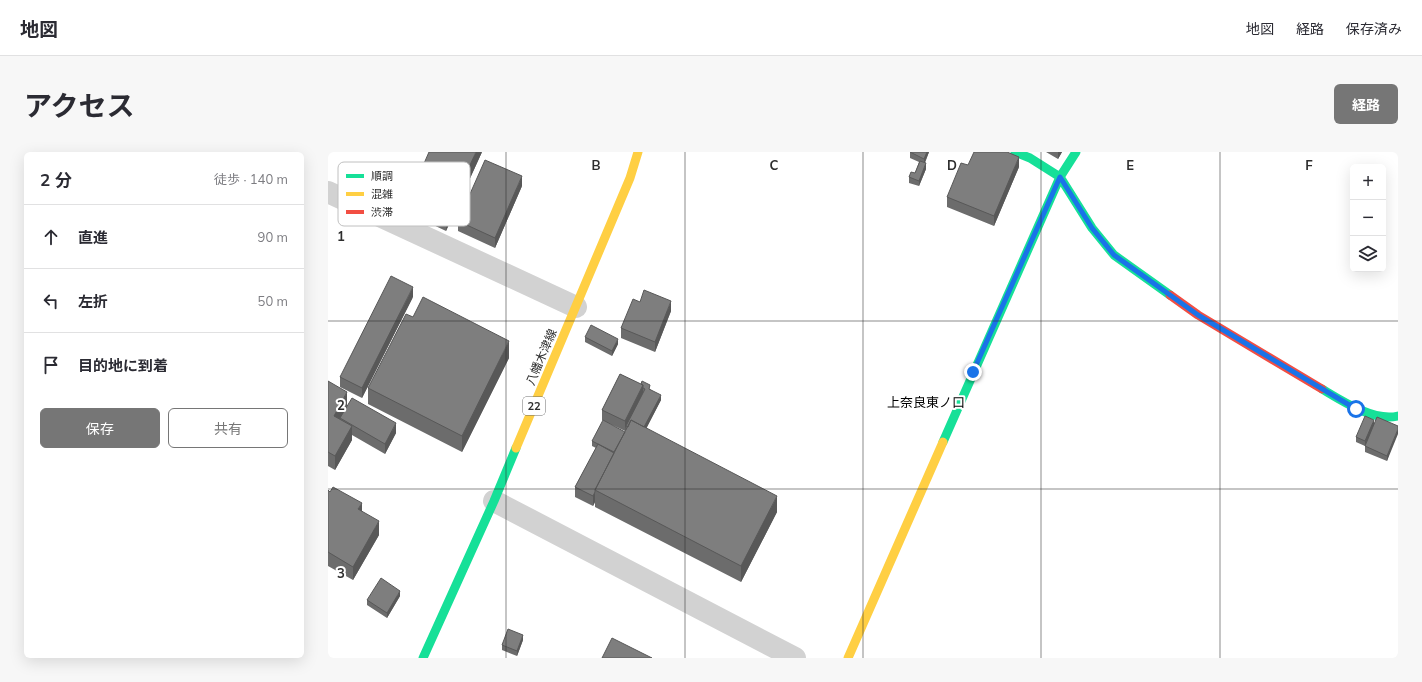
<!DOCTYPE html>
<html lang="ja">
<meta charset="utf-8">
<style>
:root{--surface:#fff;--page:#f7f7f7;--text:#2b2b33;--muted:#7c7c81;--line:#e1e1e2;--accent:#767676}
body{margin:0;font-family:Mulish,"Noto Sans JP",sans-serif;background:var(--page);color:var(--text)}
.controls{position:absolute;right:12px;top:12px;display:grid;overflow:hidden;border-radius:6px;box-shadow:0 4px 16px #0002}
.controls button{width:36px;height:36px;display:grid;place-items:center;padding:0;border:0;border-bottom:1px solid var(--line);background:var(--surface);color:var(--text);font:20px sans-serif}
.stop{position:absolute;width:12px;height:12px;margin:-9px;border:3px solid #1a73e8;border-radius:50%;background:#fff}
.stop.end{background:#1a73e8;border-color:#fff;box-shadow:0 1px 4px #0008}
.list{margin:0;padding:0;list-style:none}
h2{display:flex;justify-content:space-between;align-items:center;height:52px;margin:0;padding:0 16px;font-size:17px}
h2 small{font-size:13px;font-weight:400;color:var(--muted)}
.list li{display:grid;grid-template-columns:26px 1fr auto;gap:12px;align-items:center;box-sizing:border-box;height:64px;padding:0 16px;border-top:1px solid var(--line)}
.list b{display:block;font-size:15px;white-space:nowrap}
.list em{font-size:13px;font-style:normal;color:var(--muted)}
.actions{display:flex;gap:8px;padding:12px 16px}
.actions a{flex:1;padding:9px 0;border:1px solid var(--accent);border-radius:6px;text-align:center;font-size:14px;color:var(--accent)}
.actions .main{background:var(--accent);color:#fff}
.icon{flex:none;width:22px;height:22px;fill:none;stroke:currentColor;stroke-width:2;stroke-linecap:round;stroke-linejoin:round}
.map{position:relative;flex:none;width:1070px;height:506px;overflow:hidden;border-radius:6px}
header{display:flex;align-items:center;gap:24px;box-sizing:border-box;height:56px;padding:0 20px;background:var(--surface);border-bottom:1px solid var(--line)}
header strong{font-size:19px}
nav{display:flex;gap:22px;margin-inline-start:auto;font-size:14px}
.intro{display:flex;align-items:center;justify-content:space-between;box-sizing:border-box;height:96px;padding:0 24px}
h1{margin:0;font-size:28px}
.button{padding:10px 18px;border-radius:6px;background:var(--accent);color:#fff;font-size:14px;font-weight:700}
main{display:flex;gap:24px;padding:0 24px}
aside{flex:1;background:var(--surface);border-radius:6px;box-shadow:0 4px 16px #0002}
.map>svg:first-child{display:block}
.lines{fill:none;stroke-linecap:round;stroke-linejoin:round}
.street{stroke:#d2d2d2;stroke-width:22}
.fast{stroke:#16e098;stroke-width:9}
.slow{stroke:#ffcf43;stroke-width:9}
.jam{stroke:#f24e42;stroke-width:9}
.wall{fill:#6c6c6c}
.shaded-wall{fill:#585858}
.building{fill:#7e7e7e;stroke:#585858}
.route{stroke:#1a73e8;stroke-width:5}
.grid{fill:none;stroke:#2d2d2d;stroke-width:1;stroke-opacity:0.55}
.labels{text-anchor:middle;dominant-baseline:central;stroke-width:4;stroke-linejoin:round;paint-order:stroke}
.shield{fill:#fff;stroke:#6c6c6c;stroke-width:1}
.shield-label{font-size:11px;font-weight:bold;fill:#2d2d2d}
.street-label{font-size:12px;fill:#2d2d2d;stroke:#fff}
.neighbourhood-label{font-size:13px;fill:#000;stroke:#fff}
.key{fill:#fff;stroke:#c0c0c0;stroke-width:1}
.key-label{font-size:11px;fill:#2d2d2d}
.grid-label{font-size:13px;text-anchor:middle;font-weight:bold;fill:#2d2d2d;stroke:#fff;stroke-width:4;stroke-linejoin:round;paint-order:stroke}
</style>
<header>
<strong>地図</strong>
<nav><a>地図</a><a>経路</a><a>保存済み</a></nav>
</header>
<div class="intro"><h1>アクセス</h1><a class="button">経路</a></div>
<main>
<aside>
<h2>2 分<small>徒歩 · 140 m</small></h2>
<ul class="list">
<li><svg class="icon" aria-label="ahead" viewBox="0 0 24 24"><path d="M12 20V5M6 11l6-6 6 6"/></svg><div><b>直進</b></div><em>90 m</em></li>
<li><svg class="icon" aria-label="left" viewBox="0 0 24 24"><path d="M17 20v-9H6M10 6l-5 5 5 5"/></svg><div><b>左折</b></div><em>50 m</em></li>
<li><svg class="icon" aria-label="arrive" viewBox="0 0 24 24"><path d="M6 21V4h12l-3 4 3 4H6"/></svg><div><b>目的地に到着</b></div></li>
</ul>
<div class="actions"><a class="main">保存</a><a>共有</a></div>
</aside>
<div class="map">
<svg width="1070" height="506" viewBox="0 0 1070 506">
<rect width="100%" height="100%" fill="#fff"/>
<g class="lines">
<path class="street" d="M0 40 248 155
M166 349 467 506"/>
<path class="fast" d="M687 0 702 6 732 25 764 76 786 103 842 143
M994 237C1014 249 1046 270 1070 264
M615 290 732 25 748 0
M95 506 166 349 188 296"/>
<path class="slow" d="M188 296 302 26 310 0
M520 506 615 290"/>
<path class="jam" d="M842 143 870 163 994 237"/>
</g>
<path class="wall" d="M154 0 118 79 80 61V48Z
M582 0H601L597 11 598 17 591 34 581 31V25L587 21 591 10 582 6Z
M718 0H734L730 7Z
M691 15 666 74 619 55V45Z
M194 34 167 96 130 79V69Z
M85 145 34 246 12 235V225Z
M312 150 343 159 327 200 293 186V176Z
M85 165 181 206 134 300 40 252V236Z
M257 185 290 192 284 204 257 190Z
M292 222 322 237 333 248 318 276 449 360 413 430 267 355V350L265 354 247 345V335L268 296 264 294V289L297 281 298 279V278L297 279 274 268V258Z
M0 229 19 254 68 281 57 302 24 283V288L7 318 0 314Z
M1046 271 1070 274 1059 309 1037 300V294L1028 290V285Z
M0 338 34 359 51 383 25 428 0 414Z
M72 444 59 466 39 453V448Z
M195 488 189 504 174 498V493Z"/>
<path class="shaded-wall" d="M148 0H154L118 79V65Z
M599 0H601L596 12V7Z
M730 0H734L730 7Z
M691 5V15L666 74V64Z
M598 11V17L591 34V29Z
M194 24V34L167 96V86Z
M85 135V145L34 246V236Z
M343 149V159L327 200V190Z
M290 187V192L284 204V199Z
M181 189V206L134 300V284Z
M315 233V243L298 274 297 279V269Z
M19 240V254L6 277V264Z
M333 243V248L313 287V281Z
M1046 268V273L1037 294V289Z
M68 271V281L57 302V292Z
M24 274V288L7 318V304Z
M1070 277V282L1059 309V304Z
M267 340V350L265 354V344Z
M449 344V360L413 430V414Z
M34 351V365L30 357Z
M51 369V383L25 428V415Z
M72 439V444L59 466V461Z
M195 483V488L189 504V499Z"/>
<path class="building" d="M101 0H148L118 65 80 48Z
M582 0H599L596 7Z
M646 0H679L691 5 666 64 619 45 633 11 640 13Z
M157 8 194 24 167 86 130 69Z
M592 9 598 11 591 29 581 25 583 20 587 21Z
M63 124 85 135 34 236 12 225Z
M316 138 343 149 327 190 293 176 305 147 312 150Z
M95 145 181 189 134 284 40 236 78 162 85 165Z
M263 173 290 187 284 199 257 185Z
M292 222 315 233 297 269 274 258Z
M0 229 19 240 6 264 24 274 7 304 0 300Z
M314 229 322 233 321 237 333 243 316 275 303 268 300 275 298 274 317 237 315 236V233L313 232Z
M24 246 68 271 57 292 12 266Z
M1037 264 1046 268 1037 289 1028 285Z
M1049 265 1070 274V277L1059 304 1037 294Z
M275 268 297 280 286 300 264 289Z
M303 268 449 344 413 414 267 338Z
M270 292 286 301 267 338V340L265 344 247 335Z
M5 335 34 351 30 357 51 369 25 415 0 400V338L2 340Z
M53 426 72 439 59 461 39 448Z
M180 477 195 483 189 499 174 493Z
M284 486 324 506H274Z"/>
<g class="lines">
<path class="route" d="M645 220 732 25 764 76 786 103 870 163 1028 257"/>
</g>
<path class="grid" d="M178 0V506M357 0V506M535 0V506M713 0V506M892 0V506M0 169H1070M0 337H1070"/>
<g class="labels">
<rect class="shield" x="195" y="245" width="22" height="18" rx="3"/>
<g class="shield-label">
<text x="206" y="254">22</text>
</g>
<g class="street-label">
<text transform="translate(213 205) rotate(-67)">八幡木津線</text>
</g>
<g class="neighbourhood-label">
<text x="598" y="250">上奈良東ノ口</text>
</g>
</g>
<rect x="10" y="10" width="132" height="64" rx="6" class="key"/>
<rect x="18" y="22" width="18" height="4" fill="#16e098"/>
<rect x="18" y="40" width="18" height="4" fill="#ffcf43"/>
<rect x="18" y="58" width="18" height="4" fill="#f24e42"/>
<g class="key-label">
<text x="43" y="28">順調</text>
<text x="43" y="46">混雑</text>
<text x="43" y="64">渋滞</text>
</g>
<g class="grid-label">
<text x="268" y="18">B</text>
<text x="446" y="18">C</text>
<text x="624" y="18">D</text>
<text x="802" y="18">E</text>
<text x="981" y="18">F</text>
<text x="13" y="89">1</text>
<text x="13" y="258">2</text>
<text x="13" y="426">3</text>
</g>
</svg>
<div class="controls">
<button>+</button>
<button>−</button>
<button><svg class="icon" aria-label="layers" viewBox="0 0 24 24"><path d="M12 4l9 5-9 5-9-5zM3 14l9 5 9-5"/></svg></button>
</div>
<div class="stop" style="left:1028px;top:257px"></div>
<div class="stop end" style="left:645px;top:220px"></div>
</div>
</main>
